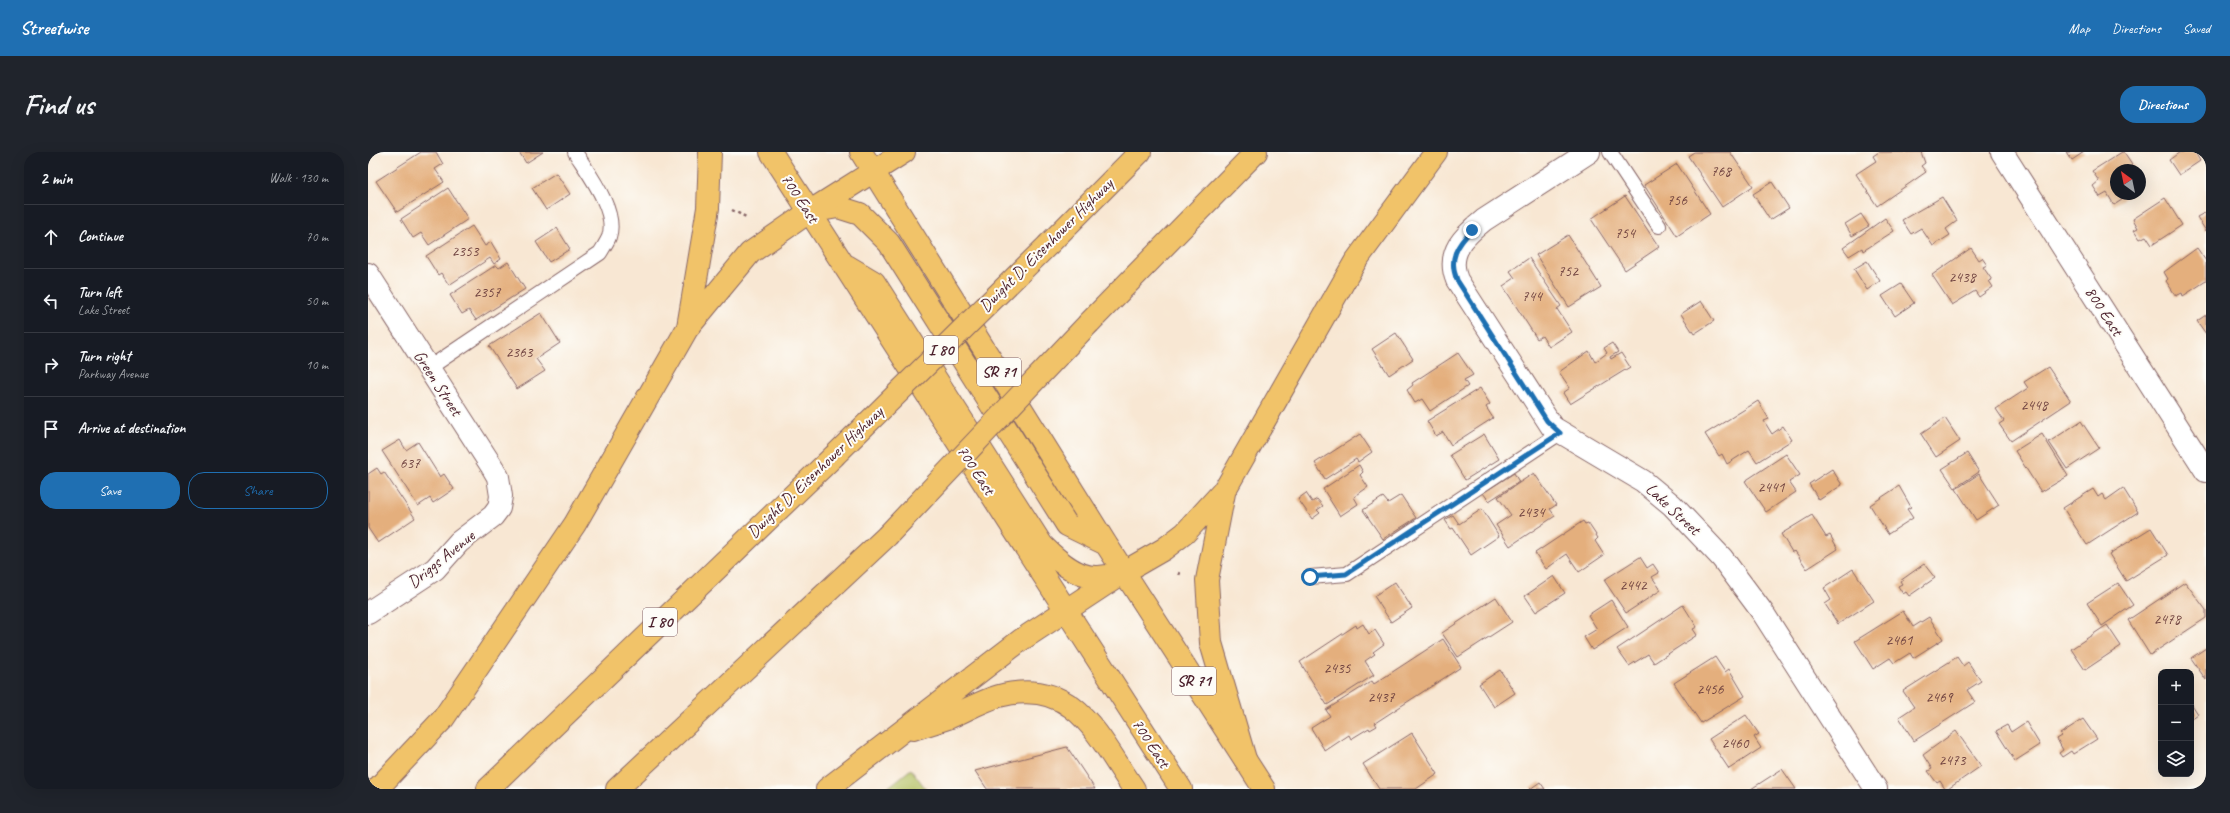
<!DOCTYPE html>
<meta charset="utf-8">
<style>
:root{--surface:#171b24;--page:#20242c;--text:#f1f3f6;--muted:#9ea1a6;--line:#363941;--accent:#1f6fb2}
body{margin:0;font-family:Caveat,sans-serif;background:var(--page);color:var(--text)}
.controls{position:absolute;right:12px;bottom:12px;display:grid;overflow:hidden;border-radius:8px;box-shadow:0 4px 16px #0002}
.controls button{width:36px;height:36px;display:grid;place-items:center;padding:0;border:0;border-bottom:1px solid var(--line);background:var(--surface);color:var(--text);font:20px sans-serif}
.compass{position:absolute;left:1742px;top:12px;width:36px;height:36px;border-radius:50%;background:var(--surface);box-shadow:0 4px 16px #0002;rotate:327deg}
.stop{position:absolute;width:12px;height:12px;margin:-9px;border:3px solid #1f6fb2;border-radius:50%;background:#fff}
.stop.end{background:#1f6fb2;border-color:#fff;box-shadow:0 1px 4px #0008}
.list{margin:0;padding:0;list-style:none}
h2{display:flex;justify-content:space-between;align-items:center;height:52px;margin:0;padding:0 16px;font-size:17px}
h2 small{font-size:13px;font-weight:400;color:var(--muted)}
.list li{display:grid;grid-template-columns:26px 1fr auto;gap:12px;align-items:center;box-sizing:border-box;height:64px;padding:0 16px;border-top:1px solid var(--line)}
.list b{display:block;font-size:15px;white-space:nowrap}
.list p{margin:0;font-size:13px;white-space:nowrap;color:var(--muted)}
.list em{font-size:13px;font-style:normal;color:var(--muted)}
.actions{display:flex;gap:8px;padding:12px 16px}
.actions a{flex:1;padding:9px 0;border:1px solid var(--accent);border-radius:16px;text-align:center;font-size:14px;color:var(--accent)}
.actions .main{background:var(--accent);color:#fff}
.icon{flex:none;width:22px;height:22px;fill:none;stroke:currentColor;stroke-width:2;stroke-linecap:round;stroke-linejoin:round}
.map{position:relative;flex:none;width:1838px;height:637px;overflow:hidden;border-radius:16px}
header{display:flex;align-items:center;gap:24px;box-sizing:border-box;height:56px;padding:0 20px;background:var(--accent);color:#fff}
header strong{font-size:19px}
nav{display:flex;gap:22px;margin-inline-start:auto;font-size:14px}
.intro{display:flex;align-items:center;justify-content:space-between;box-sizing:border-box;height:96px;padding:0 24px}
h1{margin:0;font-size:28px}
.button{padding:10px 18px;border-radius:16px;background:var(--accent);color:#fff;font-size:14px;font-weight:700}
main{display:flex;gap:24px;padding:0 24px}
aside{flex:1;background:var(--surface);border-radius:16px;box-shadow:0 4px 16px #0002}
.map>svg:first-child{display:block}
.green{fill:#b3c062;stroke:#7e7046}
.building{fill:#e4af7d}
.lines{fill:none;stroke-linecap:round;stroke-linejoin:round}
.service-casing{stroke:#876566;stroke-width:16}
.minor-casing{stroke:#876566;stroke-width:24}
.primary-casing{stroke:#876566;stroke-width:24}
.motorway-casing{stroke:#876566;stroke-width:24}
.path{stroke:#876566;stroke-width:2.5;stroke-dasharray:3 3;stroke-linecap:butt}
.service{stroke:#fff;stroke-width:14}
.minor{stroke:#fff;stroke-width:22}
.primary{stroke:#f1c369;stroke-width:22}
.motorway{stroke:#f1c369;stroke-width:22}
.motorway-bridge-casing{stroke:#876566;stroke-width:24;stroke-linecap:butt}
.motorway-bridge{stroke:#f1c369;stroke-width:22}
.route{stroke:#1f6fb2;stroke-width:5}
.labels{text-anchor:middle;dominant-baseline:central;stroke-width:4;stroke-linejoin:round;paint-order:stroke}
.number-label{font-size:15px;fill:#704340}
.shield{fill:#fdfcf7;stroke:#806168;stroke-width:1}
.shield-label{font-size:16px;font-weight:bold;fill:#4a1f2b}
.street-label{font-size:17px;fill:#4a1f2b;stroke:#fdfcf7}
</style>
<header>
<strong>Streetwise</strong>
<nav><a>Map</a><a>Directions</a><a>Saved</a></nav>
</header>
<div class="intro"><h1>Find us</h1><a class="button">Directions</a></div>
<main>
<aside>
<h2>2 min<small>Walk · 130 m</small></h2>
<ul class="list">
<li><svg class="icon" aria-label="ahead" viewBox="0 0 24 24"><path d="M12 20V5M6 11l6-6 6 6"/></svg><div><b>Continue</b></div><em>70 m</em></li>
<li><svg class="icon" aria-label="left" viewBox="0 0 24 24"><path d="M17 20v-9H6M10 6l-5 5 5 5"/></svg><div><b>Turn left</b><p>Lake Street</p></div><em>50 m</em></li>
<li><svg class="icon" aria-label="right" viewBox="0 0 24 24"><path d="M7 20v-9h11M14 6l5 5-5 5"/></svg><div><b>Turn right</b><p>Parkway Avenue</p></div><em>10 m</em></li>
<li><svg class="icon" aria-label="arrive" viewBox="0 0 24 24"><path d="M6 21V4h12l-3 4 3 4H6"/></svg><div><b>Arrive at destination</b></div></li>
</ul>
<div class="actions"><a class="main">Save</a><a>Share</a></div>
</aside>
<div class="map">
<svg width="1838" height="637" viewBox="0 0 1838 637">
<rect width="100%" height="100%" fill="#fdfcf7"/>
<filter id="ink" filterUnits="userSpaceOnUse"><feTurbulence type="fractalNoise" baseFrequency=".025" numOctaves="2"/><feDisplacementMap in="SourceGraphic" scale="8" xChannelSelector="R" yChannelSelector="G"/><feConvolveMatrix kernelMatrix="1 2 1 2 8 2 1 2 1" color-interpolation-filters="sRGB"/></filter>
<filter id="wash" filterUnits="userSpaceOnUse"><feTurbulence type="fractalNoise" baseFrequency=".012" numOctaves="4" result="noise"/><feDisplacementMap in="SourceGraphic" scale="16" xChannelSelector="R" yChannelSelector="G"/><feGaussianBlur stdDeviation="0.9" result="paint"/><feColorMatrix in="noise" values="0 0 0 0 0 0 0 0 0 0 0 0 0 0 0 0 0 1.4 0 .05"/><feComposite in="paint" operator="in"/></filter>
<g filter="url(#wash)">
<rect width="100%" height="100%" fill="#f8e7d3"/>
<path class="green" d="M543 617 558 637H518Z"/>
<g id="blocks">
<path class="building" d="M53 0H68L75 12 67 17 76 30 29 60 8 29Z
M151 0H175L158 11Z
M1326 0H1362L1385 34 1354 55 1320 4Z
M1511 0H1553L1557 11 1553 14 1558 20 1509 54 1488 22 1508 9 1505 4Z
M1698 0H1716L1704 8Z
M1754 0H1756L1768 18H1748V42H1763L1746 53 1739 41 1732 45 1725 34 1731 29 1724 19Z
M1812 0H1827L1832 9 1811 23 1801 8Z
M1309 12 1342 62 1309 84 1276 33Z
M188 21 202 42 178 58 164 36Z
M1404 30 1421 56 1402 68 1385 42Z
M80 36 100 67 61 93 53 81 45 86 33 67Z
M1257 44 1291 95 1257 118 1223 67Z
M1574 45 1589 69 1578 77 1582 83 1565 94 1553 76 1543 82 1534 68Z
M1797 46 1814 73 1784 93 1778 84 1772 87 1766 78 1770 76 1765 67Z
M1838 60V79L1829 65Z
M1493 62 1501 74 1484 84 1477 72Z
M1517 66 1526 79 1495 99 1494 96 1481 104 1475 96Z
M104 74 117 94 123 90 133 107 126 112 122 106 81 133 73 121 70 123 58 104Z
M189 76 202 97 181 110 168 90Z
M1200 83 1233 135 1201 155 1168 103Z
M1603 96 1611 108 1614 106 1619 113 1615 115 1624 128 1621 129 1625 135 1611 145 1607 139 1584 153 1564 123Z
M1829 96 1838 109V129L1815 144 1814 141 1808 144 1798 129 1800 127 1796 120Z
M1161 106 1193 154 1189 157 1204 180 1181 195 1174 184 1169 187 1135 134 1147 126 1142 119Z
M1499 109 1512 129 1499 138 1486 117Z
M140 110 157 137 108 168 101 158 94 162 82 143 128 113 131 116Z
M1533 132 1546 151 1527 164 1514 144Z
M1333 149 1346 169 1326 182 1313 162Z
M173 161 192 191 168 207 177 219 149 237 121 194Z
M1838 163V182L1829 169Z
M1028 181 1045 207 1021 223 1004 197Z
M1244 191 1250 200 1242 205 1243 207 1253 201 1262 215 1202 252 1195 241 1202 236 1191 220 1221 199 1227 210 1239 201 1236 196Z
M1090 201 1105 223 1096 228 1100 234 1062 259 1054 247 1047 251 1039 238 1045 233 1044 231Z
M1680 215 1703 249 1643 289 1631 272 1636 269 1628 257 1660 236 1656 230Z
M1112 236 1122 252 1118 255 1125 266 1083 293 1075 280 1068 284 1059 269Z
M1390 249 1401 267 1396 269 1404 282 1415 274 1424 288 1389 310 1381 298 1359 312 1354 302 1351 304 1337 282Z
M1577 266 1592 289 1568 305 1553 282Z
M1713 269 1731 296 1699 317 1681 290Z
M992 282 1004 300 990 310 988 307 957 327 947 311Z
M1116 282 1131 307 1097 328 1082 303Z
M1674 282 1700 324 1673 340 1647 299Z
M32 288 38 298 50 290 72 325 76 322 86 337 65 351 62 346 50 354 14 299Z
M1599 301 1611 320 1587 336 1574 317Z
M1418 302 1432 323 1421 330 1428 340 1398 360 1377 329Z
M991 313 995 320 992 323 1000 335 986 345 990 352 972 364 955 337Z
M9 316 13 322 16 320 47 366 10 391 0 376V322Z
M1464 317 1474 333 1451 348 1441 332Z
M1146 321 1151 330 1121 349 1115 341Z
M1166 321 1188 353 1182 357 1187 364 1142 394 1128 373 1143 363 1130 345Z
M1611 322 1631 353 1608 368 1588 337Z
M1531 334 1543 355 1539 357 1545 366 1520 382 1502 353Z
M1755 336 1770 360 1719 393 1695 356 1725 337 1730 345 1734 342 1738 348Z
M938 341 944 350 949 347 955 354 949 358 952 361 944 367 930 347Z
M1033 343 1048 366 1015 387 995 358 1015 345 1020 351Z
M1114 357 1131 384 1103 403 1085 376 1083 377 1077 368 1085 363 1091 372Z
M1444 363 1458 385 1462 383 1470 397 1439 417 1427 399 1424 400 1413 382Z
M1215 369 1217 372 1220 371 1230 386 1227 389 1236 403 1211 420 1199 402 1178 417 1167 401Z
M1783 376 1800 403 1758 429 1741 402Z
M1272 405 1279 416 1285 412 1291 421 1284 425 1293 438 1258 461 1236 428Z
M1556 412 1567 426 1541 444 1538 440 1535 442 1530 434 1534 432 1532 429Z
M1485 417 1506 449 1470 472 1457 452 1463 448 1456 436Z
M1186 424 1197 441 1168 460 1157 444Z
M1027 430 1044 456 1023 470 1006 444Z
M1817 430 1838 458V466L1782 503 1760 468Z
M1750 431 1765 453 1734 474 1719 451Z
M1128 445 1144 470 1090 505 1074 481Z
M1243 448 1260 475 1224 498 1216 485 1229 477 1220 463Z
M1315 453 1329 475 1325 477 1329 483 1286 511 1280 502 1261 514 1249 497Z
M1535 459 1545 475 1561 465 1575 487 1545 506 1542 501 1526 511 1522 506 1505 517 1487 489Z
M995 472 1001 482 1007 478 1016 492 1005 500 1007 502 997 509 1006 523 959 553 932 510 988 473 989 476Z
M1739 473 1753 494 1717 518 1703 497Z
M1075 487 1093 515 1007 571 1009 574 1002 578 1001 576 983 587 981 583 957 599 943 576 962 564 958 558 1004 529 1006 532Z
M1838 496V528L1823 506Z
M1347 505 1357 520 1361 517 1377 544 1333 571 1306 531Z
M1589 505 1595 514 1600 510 1613 529 1599 538 1607 550 1546 589 1531 565 1546 555 1535 539Z
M1132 518 1147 541 1126 555 1111 532Z
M1823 551 1830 562 1823 567Z
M1378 563 1391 582 1386 585 1393 596 1361 617 1341 587Z
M1715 567 1729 587 1705 602 1703 599 1694 605 1691 601 1695 598 1689 587 1694 584 1692 582Z
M1658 570 1672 593 1647 609 1628 579 1639 573 1643 580Z
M1588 579 1613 614 1580 637H1577L1572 629 1569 631 1560 619 1564 617 1555 603Z
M1044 581 1070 622 1048 637H1011L995 612Z
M699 595 727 637H619L607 619Z
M1414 617 1428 637H1383Z
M1172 630 1177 637H1162Z"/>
</g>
</g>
<g filter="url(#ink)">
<use href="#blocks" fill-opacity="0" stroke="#876566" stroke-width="1"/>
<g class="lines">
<defs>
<path id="service" d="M1242 0 1291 74
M61 216 232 101C235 96 239 90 241 85 250 59 220 21 207 0
M942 425 979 422 1192 281"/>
<path id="minor" d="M1221 0 1116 68C1096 84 1078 101 1089 128L1184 275 1275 329 1304 353 1354 406 1395 461 1508 637
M1634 0 1838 319
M0 122 123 313 130 325 133 344 131 356 125 364 91 390 67 417 0 461"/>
<path id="primary" d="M403 0 813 637
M493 0 738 392 896 637
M441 60 470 55 492 62 521 91 699 373 738 392
M479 114 506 130 674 393C687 406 708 426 729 425 738 425 747 422 756 420"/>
<path id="motorway" d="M681 92 772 0
M721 171 888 0
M320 175 340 56 342 0
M857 336 839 428 843 491 877 607
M545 577C557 573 569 570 580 566 597 559 613 549 631 544 707 524 730 585 766 637
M9 637 75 567 207 372 319 177 382 101 441 60 536 0
M120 637 466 304
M249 637 519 384
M459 637 653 488 756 420 796 397 817 381 858 336 987 110 1068 0"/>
</defs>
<use href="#service" class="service-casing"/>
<use href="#minor" class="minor-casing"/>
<use href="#primary" class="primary-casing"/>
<use href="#motorway" class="motorway-casing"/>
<path class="path" d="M364 58 378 65
M810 421 815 423"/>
<use href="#service" class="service"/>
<use href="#minor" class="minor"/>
<use href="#primary" class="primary"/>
<use href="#motorway" class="motorway"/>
<defs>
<path id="motorway-bridge" d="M466 304 681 92
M519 384 721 171"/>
</defs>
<use href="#motorway-bridge" class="motorway-bridge-casing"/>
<use href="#motorway-bridge" class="motorway-bridge"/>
</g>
</g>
<g class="lines" filter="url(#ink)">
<path class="route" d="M942 425 978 422 1192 281 1179 269 1089 128C1080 107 1089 93 1104 78"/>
</g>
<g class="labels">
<g class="number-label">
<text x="1353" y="19">768</text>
<text x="1309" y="48">756</text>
<text x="1257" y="81">754</text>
<text x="97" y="99">2353</text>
<text x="1200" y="119">752</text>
<text x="1594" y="125">2438</text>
<text x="119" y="140">2357</text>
<text x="1164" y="144">744</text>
<text x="151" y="200">2363</text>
<text x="1666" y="253">2448</text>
<text x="42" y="311">637</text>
<text x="1403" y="335">2441</text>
<text x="1163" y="360">2434</text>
<text x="1265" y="433">2442</text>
<text x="1799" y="467">2478</text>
<text x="1531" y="488">2461</text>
<text x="969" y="516">2435</text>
<text x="1342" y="537">2456</text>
<text x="1013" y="545">2437</text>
<text x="1571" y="545">2469</text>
<text x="1367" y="591">2460</text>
<text x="1584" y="608">2473</text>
</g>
<g class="shield">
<rect x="556" y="184" width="34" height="28" rx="3"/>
<rect x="609" y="206" width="44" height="28" rx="3"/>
<rect x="275" y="456" width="34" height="28" rx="3"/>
<rect x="804" y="515" width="44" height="28" rx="3"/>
</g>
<g class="shield-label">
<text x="573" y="198">I 80</text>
<text x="631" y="220">SR 71</text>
<text x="292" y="470">I 80</text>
<text x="826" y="529">SR 71</text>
</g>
<g class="street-label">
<text transform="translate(432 46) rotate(57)">700 East</text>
<text transform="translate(678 93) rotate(-45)">Dwight D. Eisenhower Highway</text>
<text transform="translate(1736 159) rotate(57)">800 East</text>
<text transform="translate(70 231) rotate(57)">Green Street</text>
<text transform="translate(608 318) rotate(57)">700 East</text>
<text transform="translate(447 320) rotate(-44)">Dwight D. Eisenhower Highway</text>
<text transform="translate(1305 357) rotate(43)">Lake Street</text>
<text transform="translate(73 407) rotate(-39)">Driggs Avenue</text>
<text transform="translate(783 591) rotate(57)">700 East</text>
</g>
</g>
</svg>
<div class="controls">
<button>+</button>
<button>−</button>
<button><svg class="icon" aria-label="layers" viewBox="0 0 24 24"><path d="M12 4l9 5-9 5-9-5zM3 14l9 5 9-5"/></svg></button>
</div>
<svg class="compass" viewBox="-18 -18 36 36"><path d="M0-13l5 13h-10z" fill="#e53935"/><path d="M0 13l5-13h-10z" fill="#9ea1a6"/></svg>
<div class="stop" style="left:942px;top:425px"></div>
<div class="stop end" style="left:1104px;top:78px"></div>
</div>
</main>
